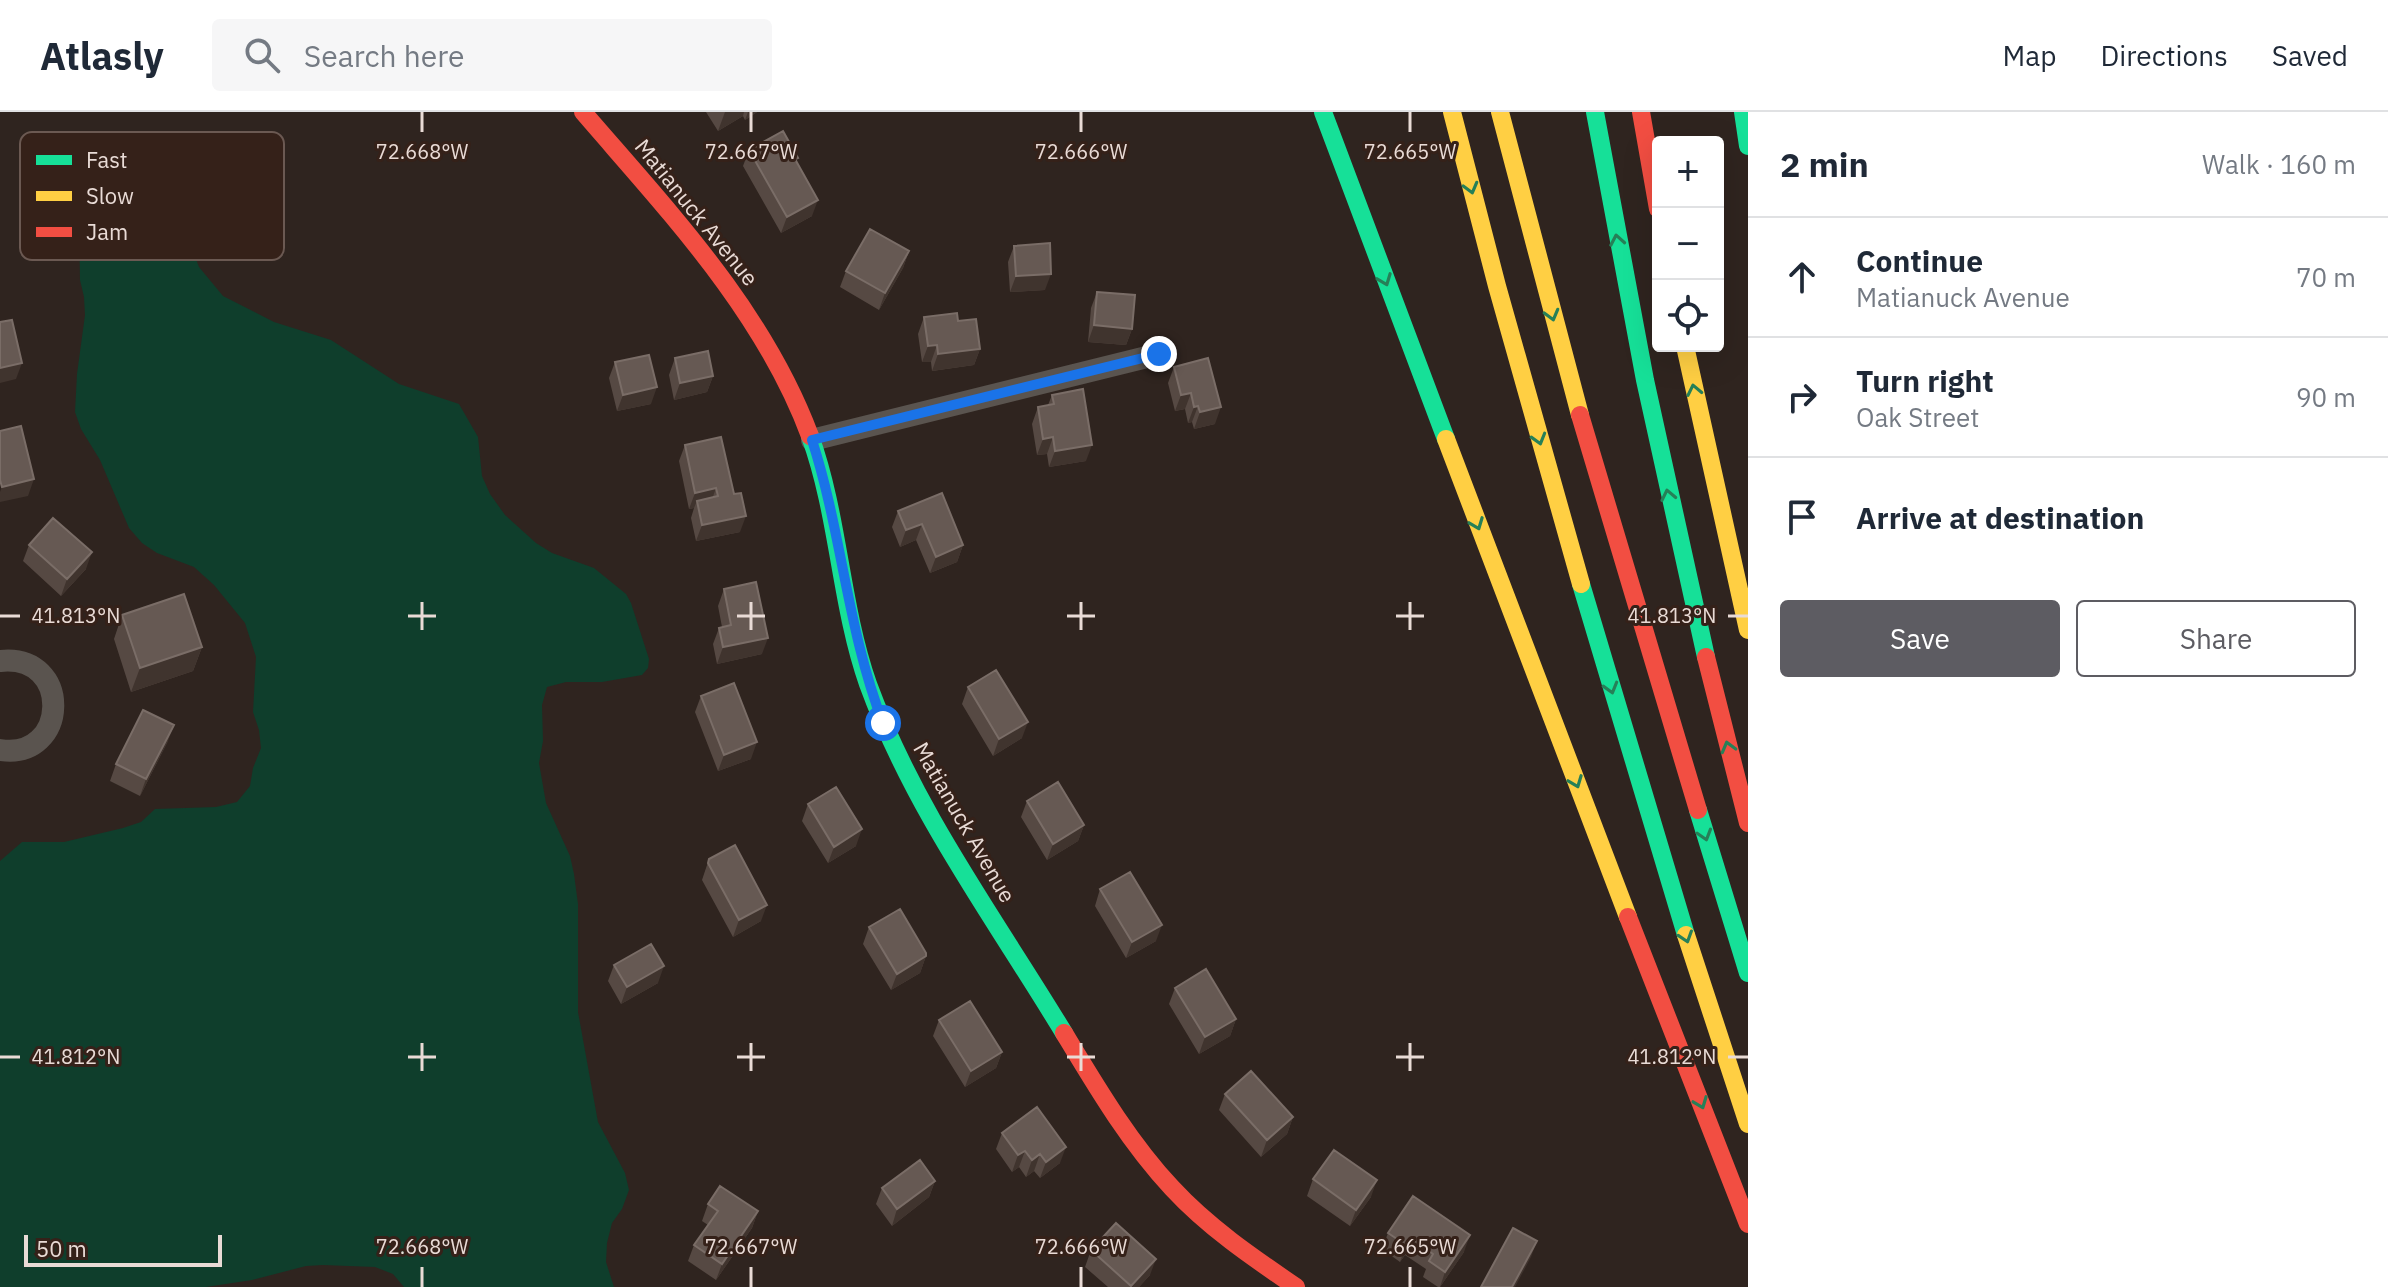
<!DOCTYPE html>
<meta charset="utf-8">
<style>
:root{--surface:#fff;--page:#f6f6f7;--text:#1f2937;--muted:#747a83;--line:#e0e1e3;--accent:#5d5c62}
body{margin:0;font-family:"IBM Plex Sans",sans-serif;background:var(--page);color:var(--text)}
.controls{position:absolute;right:24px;top:24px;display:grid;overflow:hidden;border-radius:8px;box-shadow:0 8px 32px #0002}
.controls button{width:72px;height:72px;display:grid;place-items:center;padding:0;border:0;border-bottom:2px solid var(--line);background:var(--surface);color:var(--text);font:40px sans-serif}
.scale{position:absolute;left:24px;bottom:20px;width:198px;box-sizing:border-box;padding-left:8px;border:4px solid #e9dbd6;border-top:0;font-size:22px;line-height:28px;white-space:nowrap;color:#e9dbd6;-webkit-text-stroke:6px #352119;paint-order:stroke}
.stop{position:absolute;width:24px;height:24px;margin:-18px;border:6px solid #1a73e8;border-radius:50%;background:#fff}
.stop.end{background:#1a73e8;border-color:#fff;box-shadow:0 2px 8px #0008}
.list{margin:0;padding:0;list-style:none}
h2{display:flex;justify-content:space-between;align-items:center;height:104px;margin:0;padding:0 32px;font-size:34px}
h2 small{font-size:26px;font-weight:400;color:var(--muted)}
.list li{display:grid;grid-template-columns:52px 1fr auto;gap:24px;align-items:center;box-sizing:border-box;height:120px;padding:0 32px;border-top:2px solid var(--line)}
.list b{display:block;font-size:30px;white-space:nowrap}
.list p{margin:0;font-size:26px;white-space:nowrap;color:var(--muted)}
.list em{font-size:26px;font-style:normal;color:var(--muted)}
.actions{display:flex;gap:16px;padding:24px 32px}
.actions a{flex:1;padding:18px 0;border:2px solid var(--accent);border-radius:8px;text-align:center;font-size:28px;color:var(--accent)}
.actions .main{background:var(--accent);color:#fff}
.icon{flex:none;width:44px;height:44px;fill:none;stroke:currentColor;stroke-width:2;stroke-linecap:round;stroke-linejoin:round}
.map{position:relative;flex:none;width:1748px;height:1175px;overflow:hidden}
header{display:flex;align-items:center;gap:48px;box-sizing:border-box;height:112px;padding:0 40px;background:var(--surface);border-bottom:2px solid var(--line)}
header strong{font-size:38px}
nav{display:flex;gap:44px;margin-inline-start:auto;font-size:28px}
.search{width:560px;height:72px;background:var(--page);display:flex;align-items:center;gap:20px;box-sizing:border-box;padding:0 28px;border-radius:8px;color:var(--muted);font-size:30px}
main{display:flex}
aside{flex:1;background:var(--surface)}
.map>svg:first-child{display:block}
.green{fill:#0f3e2c}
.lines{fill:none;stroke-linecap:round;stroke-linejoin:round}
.street{stroke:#5a544f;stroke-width:22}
.fast{stroke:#16e098;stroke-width:18}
.slow{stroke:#ffcf43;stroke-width:18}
.jam{stroke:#f24e42;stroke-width:18}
.wall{fill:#564943}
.shaded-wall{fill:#40342e}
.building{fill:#665953;stroke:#7a6d67;stroke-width:2}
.oneway{stroke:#268058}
.route{stroke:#1a73e8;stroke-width:10}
.ticks{fill:none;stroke:#e9dbd6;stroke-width:3}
.labels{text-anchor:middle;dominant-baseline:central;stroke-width:6;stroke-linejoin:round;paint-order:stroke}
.street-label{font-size:22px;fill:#e9dbd6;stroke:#352119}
.key{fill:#352119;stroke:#6b5952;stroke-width:2}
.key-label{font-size:22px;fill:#e9dbd6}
.ticks-label{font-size:20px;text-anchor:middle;fill:#e9dbd6;stroke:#352119;stroke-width:6;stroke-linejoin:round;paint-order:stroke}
</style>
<header>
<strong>Atlasly</strong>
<div class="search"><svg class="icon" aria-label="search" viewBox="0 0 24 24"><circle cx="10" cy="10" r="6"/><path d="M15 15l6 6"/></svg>Search here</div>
<nav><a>Map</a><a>Directions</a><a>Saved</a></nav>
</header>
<main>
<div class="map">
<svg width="1748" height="1175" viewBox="0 0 1748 1175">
<rect width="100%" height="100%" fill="#2f241f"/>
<path class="green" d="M98 43 148 73 162 86 192 137 199 155 223 184 274 210 331 228 399 272 459 292 478 325 482 364 490 382 505 403 536 431 552 441 594 456 626 482 631 491 649 547 648 556 642 563 602 570H566L547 575 542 593 543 629 539 651 546 691 570 744 574 762 578 792V900L598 1010 625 1061 629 1078 622 1097 612 1111 607 1131 606 1150 614 1175H404L393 1162 375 1155 323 1153 306 1154 252 1168 206 1175H0V749L22 730H64L123 716 141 710 155 697 216 695 237 690 250 674 253 656 261 636 259 618 253 600 256 545 245 511 214 473 194 455 157 441 142 431 129 416 100 348 81 317 75 300 77 262 85 203 84 185 80 168 79 110 64 76 67 58 79 45Z"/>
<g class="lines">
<path class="street" d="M812 328 1159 242
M0 549C73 541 69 649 0 638"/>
<path class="fast" d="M1323 0 1446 327
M1595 0 1645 268 1706 545
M1743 0 1748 34
M810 324C839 404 840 492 868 572 914 698 995 807 1064 921
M1581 472 1686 823
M1698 698 1748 861"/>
<path class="slow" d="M1452 0 1497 174 1581 472
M1500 0 1580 303
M1685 234 1748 518
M1446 327 1628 805
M1686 823 1748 1012"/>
<path class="jam" d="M583 0C669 100 763 198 810 324
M1641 0 1658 97
M1580 303 1698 698
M1706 545 1748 711
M1628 805 1748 1112
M1064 921C1096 974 1129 1030 1172 1076 1208 1115 1252 1145 1296 1175"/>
</g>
<path class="wall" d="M706 0H757L745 8 743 4 718 19Z
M749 38 798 46 796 50 812 104 781 121 743 54Z
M1014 134 1045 178 1010 180 1008 150Z
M909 139 903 156 879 198 840 175 846 159Z
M1097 180 1132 217 1126 233 1088 230 1091 196Z
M924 205 958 209 980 237 974 253 932 259 931 250H922L918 222Z
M675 246 713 264 707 280 674 288 669 263Z
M615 250 651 292 617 299 609 266Z
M1174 255 1215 312 1194 317 1192 310 1188 311 1185 297 1175 299 1168 271Z
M1052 283 1086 349 1049 355 1047 342 1037 343 1032 312 1038 295 1048 293Z
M721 325 740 420 696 429 691 406 694 396 689 397 679 349 685 333Z
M898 399 963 433 957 450 930 461 916 428 900 435 892 415Z
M29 433 86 457 61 484 23 449Z
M724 477 762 542 717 552 713 532 719 516 722 515 718 494Z
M122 503 202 535 193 559 131 580 114 527Z
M968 575 1022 626 993 644 962 592Z
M701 584 751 647 718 659 695 600Z
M168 629 140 684 110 669 116 652Z
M1027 689 1084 713 1078 729 1047 748 1021 705Z
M808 692 856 734 828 751 802 709Z
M709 747 761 809 733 825 702 768Z
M1100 777 1156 829 1126 846 1095 794Z
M869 815 926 844 920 861 891 878 863 832Z
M614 853 658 871 621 892 608 869Z
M1175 876 1236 907 1230 924 1199 942 1169 892Z
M939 908 1002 940 996 956 965 975 933 924Z
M1225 982 1293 1005 1287 1022 1261 1045 1219 998Z
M1002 1021 1060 1051 1040 1066 1034 1059 1026 1065 1019 1055 1012 1060 996 1037Z
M1313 1067 1371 1085 1350 1114 1307 1084Z
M935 1069 929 1085 892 1114 876 1092 882 1076Z
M708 1092 758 1099 752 1116 716 1168 688 1149 694 1133 708 1113 702 1109Z
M1388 1121 1464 1140 1440 1175H1438L1423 1165 1426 1157 1405 1143 1400 1150 1382 1137Z
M1091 1138 1150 1163 1139 1175H1108L1085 1155Z"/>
<path class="shaded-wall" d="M725 0H744L743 4 718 19Z
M748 0H757L745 8Z
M818 88 812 104 781 121 787 105Z
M909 139 903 156 879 198 885 181Z
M1051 162 1045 178 1010 180 1016 164Z
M1094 213 1132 217 1126 233 1088 230Z
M937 233 931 250H922L928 234Z
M980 237 974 253 932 259 938 242Z
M22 251 16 267 0 271V256Z
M713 264 707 280 674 288 680 271Z
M657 275 651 292 617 299 623 283Z
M1191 281 1185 297 1175 299 1181 283Z
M1198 294 1192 310 1188 311 1194 295Z
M1221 295 1215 312 1194 317 1200 300Z
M1053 325 1047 342 1037 343 1043 327Z
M1092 333 1086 349 1049 355 1055 339Z
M34 367 28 384 0 390V380L2 375Z
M716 376 710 393 697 389 694 396 689 397 695 381Z
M746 404 740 420 696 429 702 413Z
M922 412 916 428 900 435 906 418Z
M963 433 957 450 930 461 936 445Z
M92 440 86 457 61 484 67 467Z
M768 526 762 542 717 552 723 535Z
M202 535 193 559 131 580 140 556Z
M1028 610 1022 626 993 644 999 627Z
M174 613 168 629 140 684 146 667Z
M757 630 751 647 718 659 724 643Z
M1084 713 1078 729 1047 748 1053 732Z
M862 717 856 734 828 751 834 735Z
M767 793 761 809 733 825 739 808Z
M1162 813 1156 829 1126 846 1132 830Z
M926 844 920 861 891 878 897 862Z
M664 854 658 871 621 892 627 875Z
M1236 907 1230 924 1199 942 1205 925Z
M1002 940 996 956 965 975 971 959Z
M1293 1005 1287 1022 1261 1045 1267 1028Z
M1066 1035 1060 1051 1040 1066 1046 1050Z
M1025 1039 1019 1055 1012 1060 1018 1043Z
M1040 1042 1034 1059 1026 1065 1032 1048Z
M1377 1068 1371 1085 1350 1114 1356 1098Z
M935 1069 929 1085 892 1114 897 1097Z
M758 1099 752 1116 716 1168 722 1152Z
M1470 1123 1464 1140 1440 1175 1445 1160Z
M1411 1126 1405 1143 1400 1150 1406 1133Z
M1537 1129 1531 1145 1515 1175H1512Z
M1156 1147 1150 1163 1139 1175H1131Z"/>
<path class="building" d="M783 19 798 46 795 47 818 88 787 105 749 38Z
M870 117 909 139 885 181 846 159Z
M1050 131 1051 162 1016 164 1014 134Z
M1097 180 1135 183 1132 217 1094 213Z
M957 201 958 209 976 207 980 237 938 242 937 233 928 234 924 205Z
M12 208 22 251 0 256V210Z
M708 239 713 264 680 271 675 246Z
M649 243 657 275 623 283 615 250Z
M1208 246 1221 295 1200 300 1198 294 1194 295 1191 281 1181 283 1174 255Z
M1083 277 1092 333 1055 339 1053 325 1043 327 1038 295 1054 292 1052 283Z
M21 314 34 367 2 375 0 368V319Z
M721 325 734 382 741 381 746 404 702 413 697 389 718 384 716 376 695 381 685 333Z
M942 381 963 433 936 445 922 412 906 418 898 399Z
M53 406 92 440 67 467 29 433Z
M756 470 768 526 723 535 719 516 731 513 724 477Z
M184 482 202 535 140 556 122 503Z
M996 558 1028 610 999 627 968 575Z
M734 571 757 630 724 643 701 584Z
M143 598 174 613 146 667 116 652Z
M1058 670 1084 713 1053 732 1027 689Z
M836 675 862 717 834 735 808 692Z
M735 733 767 793 739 808 708 751 709 747Z
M1130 760 1162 813 1132 830 1100 777Z
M900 797 926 841V844L897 862 869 815Z
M651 832 664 854 627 875 614 853Z
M1206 857 1236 907 1205 925 1175 876Z
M970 889 1002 940 971 959 939 908Z
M1251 959 1293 1005 1267 1028 1225 982Z
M1037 995 1066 1035 1046 1050 1040 1042 1032 1048 1025 1039 1018 1043 1002 1021Z
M1334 1038 1377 1068 1356 1098 1313 1067Z
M920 1048 935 1069 897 1097 882 1076Z
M720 1074 758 1099 722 1152 694 1133 718 1099 708 1092Z
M1413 1084 1470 1123 1445 1160 1429 1149 1433 1142 1411 1126 1406 1133 1388 1121Z
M1116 1111 1156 1147 1131 1174 1091 1138Z
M1513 1116 1537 1129 1512 1175H1481Z"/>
<defs><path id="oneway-chevron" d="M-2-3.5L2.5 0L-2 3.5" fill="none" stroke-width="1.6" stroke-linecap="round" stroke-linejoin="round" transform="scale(2)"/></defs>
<g class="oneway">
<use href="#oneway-chevron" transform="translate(1471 76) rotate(75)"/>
<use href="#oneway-chevron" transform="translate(1617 128) rotate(-100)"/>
<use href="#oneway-chevron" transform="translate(1385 168) rotate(69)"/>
<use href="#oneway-chevron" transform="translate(1552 203) rotate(75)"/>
<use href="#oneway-chevron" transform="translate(1694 278) rotate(-102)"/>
<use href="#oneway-chevron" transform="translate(1539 327) rotate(74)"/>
<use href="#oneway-chevron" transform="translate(1668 383) rotate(-102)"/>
<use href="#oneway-chevron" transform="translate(1477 412) rotate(69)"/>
<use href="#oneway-chevron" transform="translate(1611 576) rotate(74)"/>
<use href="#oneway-chevron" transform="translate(1728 635) rotate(-105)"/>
<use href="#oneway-chevron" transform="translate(1576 670) rotate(69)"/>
<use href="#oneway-chevron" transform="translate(1705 723) rotate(73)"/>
<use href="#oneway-chevron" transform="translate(1686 825) rotate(72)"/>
<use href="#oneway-chevron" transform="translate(1701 991) rotate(69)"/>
</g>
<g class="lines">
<path class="route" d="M883 611C847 517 842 421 812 328L1159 242"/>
</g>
<path class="ticks" d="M422 0V20M751 0V20M1081 0V20M1410 0V20M422 490V518M751 490V518M1081 490V518M1410 490V518M0 504H20M408 504H436M737 504H765M1067 504H1095M1396 504H1424M1728 504H1748M422 931V959M751 931V959M1081 931V959M1410 931V959M0 945H20M408 945H436M737 945H765M1067 945H1095M1396 945H1424M1728 945H1748M422 1155V1175M751 1155V1175M1081 1155V1175M1410 1155V1175"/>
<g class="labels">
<g class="street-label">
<text transform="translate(697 100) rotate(51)">Matianuck Avenue</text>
<text transform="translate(965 710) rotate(60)">Matianuck Avenue</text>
</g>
</g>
<rect x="20" y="20" width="264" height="128" rx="12" class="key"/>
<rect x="36" y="43" width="36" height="10" fill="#16e098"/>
<rect x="36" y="79" width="36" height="10" fill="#ffcf43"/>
<rect x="36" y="115" width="36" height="10" fill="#f24e42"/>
<g class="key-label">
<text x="86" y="56">Fast</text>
<text x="86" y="92">Slow</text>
<text x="86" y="128">Jam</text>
</g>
<g class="ticks-label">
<text x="422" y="47">72.668°W</text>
<text x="751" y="47">72.667°W</text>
<text x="1081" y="47">72.666°W</text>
<text x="1410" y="47">72.665°W</text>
<text x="76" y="511">41.813°N</text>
<text x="1672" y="511">41.813°N</text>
<text x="76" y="952">41.812°N</text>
<text x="1672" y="952">41.812°N</text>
<text x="422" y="1142">72.668°W</text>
<text x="751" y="1142">72.667°W</text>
<text x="1081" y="1142">72.666°W</text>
<text x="1410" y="1142">72.665°W</text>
</g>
</svg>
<div class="controls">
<button>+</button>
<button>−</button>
<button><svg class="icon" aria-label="locate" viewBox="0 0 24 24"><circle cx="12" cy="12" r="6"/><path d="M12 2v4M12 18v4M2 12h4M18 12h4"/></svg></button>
</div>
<div class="scale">50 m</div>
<div class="stop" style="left:883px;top:611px"></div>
<div class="stop end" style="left:1159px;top:242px"></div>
</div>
<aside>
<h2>2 min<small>Walk · 160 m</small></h2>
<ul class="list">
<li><svg class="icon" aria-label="ahead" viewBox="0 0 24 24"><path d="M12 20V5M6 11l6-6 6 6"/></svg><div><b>Continue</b><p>Matianuck Avenue</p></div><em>70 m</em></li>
<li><svg class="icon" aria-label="right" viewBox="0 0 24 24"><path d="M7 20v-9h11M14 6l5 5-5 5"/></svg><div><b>Turn right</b><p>Oak Street</p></div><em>90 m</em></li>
<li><svg class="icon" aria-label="arrive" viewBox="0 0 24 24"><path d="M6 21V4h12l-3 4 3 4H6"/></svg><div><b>Arrive at destination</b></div></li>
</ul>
<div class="actions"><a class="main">Save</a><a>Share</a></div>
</aside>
</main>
